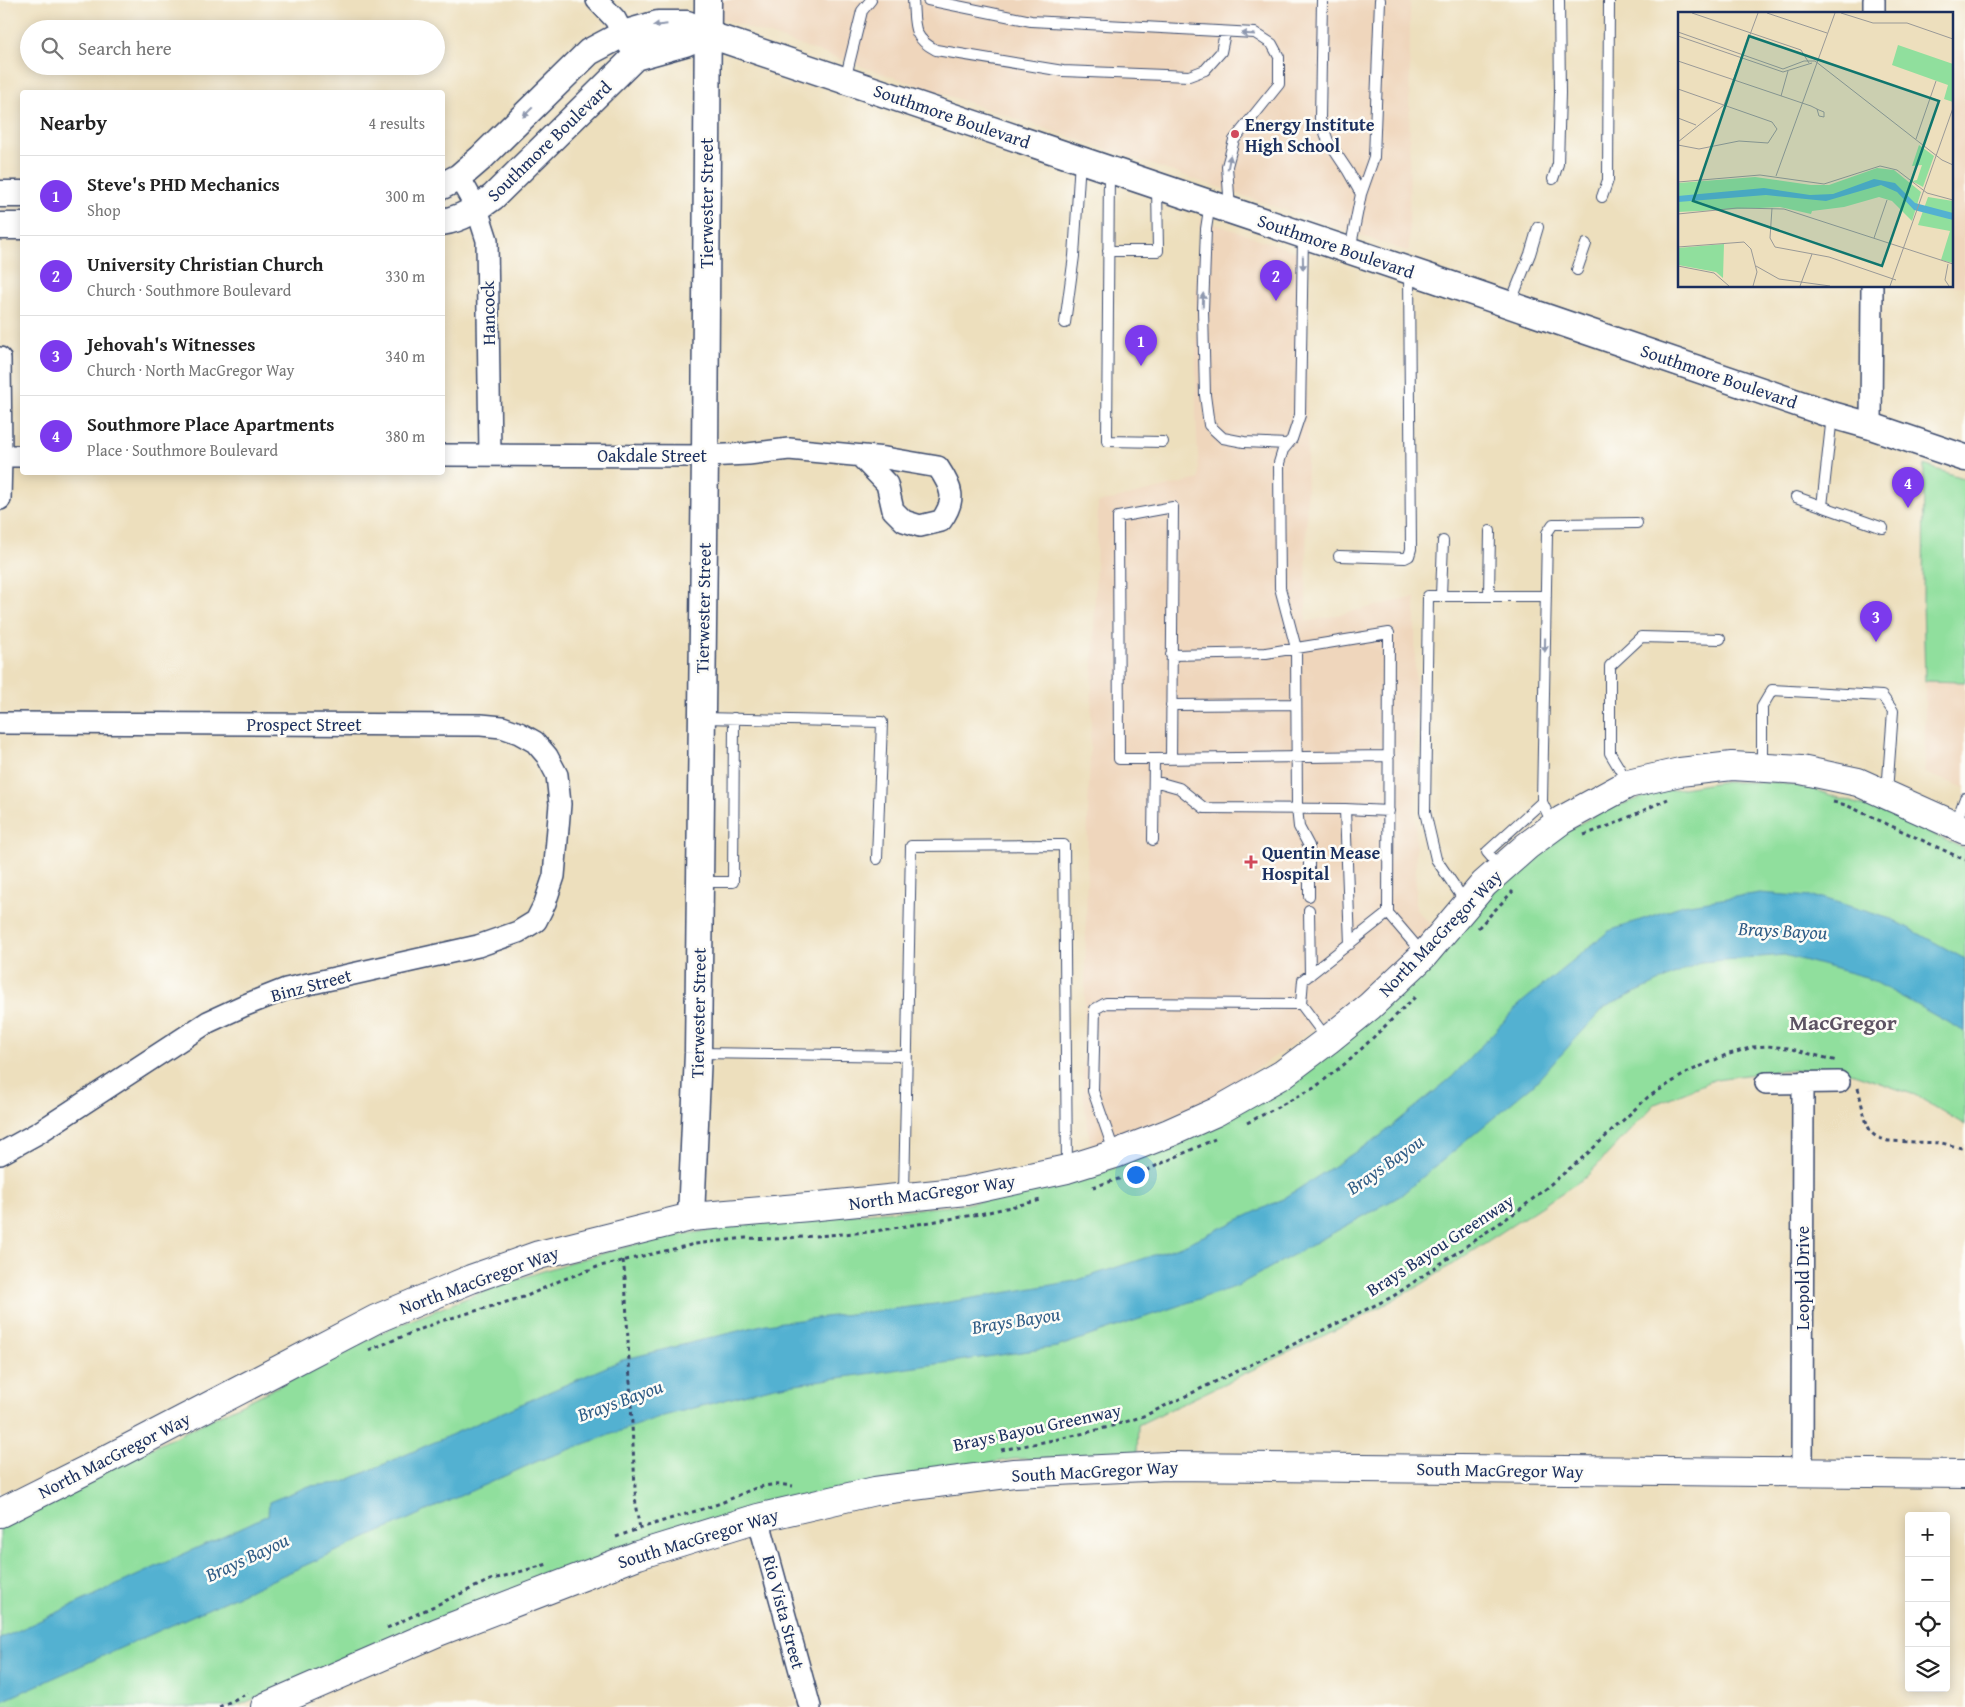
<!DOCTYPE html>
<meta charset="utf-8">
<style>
:root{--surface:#fff;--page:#f2f2f2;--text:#222;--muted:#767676;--line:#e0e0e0;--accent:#7c3aed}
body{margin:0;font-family:"Gentium Book Plus",serif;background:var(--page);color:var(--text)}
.controls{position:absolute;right:15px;bottom:15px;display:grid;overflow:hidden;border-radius:5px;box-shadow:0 2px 12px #0003}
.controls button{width:45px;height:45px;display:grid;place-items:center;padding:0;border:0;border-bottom:1px solid var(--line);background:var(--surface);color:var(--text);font:25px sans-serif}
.you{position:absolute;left:1135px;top:1174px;width:18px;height:18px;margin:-12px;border:4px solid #fff;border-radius:50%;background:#1a73e8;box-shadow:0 0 0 8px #1a73e833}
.badge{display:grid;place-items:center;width:32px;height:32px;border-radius:50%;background:var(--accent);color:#fff;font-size:16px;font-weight:700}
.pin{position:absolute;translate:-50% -41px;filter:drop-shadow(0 1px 2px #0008)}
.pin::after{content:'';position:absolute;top:26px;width:18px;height:15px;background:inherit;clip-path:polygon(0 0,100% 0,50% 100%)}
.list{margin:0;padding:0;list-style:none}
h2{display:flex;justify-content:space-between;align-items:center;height:65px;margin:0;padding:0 20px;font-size:21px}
h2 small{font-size:16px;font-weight:400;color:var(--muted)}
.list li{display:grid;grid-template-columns:32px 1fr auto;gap:15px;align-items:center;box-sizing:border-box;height:80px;padding:0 20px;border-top:1px solid var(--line)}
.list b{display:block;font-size:19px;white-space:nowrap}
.list p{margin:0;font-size:16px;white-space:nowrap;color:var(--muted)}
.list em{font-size:16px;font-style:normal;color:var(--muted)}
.icon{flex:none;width:28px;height:28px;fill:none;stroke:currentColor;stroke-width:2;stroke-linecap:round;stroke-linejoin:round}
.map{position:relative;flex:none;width:1965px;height:1707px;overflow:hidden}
.search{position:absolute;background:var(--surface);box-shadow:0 2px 12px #0003;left:20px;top:20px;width:425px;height:55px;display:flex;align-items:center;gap:12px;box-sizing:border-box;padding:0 18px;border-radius:28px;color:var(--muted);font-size:19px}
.panel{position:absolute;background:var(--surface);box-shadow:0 2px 12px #0003;left:20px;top:90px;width:425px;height:385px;border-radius:5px}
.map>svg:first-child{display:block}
.built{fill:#efd6bc}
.green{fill:#90df9d;stroke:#56877e}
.water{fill:#53b1d1;stroke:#377098}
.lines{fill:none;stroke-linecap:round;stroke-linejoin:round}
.service-casing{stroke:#3a496c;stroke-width:12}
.minor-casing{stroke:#3a496c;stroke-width:24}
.tertiary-casing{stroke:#3a496c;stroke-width:29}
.secondary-casing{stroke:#3a496c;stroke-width:30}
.path{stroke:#3a496c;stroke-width:3;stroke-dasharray:4 4;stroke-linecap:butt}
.service{stroke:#fff;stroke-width:10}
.minor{stroke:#fff;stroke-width:21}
.tertiary{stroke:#fff;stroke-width:26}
.secondary{stroke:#fff;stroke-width:28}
.oneway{fill:#8d97ae}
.poi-dot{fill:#d1495b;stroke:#fdfcf7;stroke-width:2}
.labels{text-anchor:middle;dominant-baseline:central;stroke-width:5;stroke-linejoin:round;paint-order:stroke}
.street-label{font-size:18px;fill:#1b2f5e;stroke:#fdfcf7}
.poi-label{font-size:18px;font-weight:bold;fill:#1b2f5e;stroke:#fdfcf7;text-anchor:start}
.water-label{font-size:19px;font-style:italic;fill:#2f5c86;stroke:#fdfcf7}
.district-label{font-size:22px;font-weight:bold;fill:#5d5363;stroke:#fdfcf7}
.inset-road{fill:none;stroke:#999997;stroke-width:1}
.view{fill:#0f766e;fill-opacity:0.15;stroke:#0f766e;stroke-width:2.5}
.inset-edge{fill:none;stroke:#1b2f5e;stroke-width:2.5}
</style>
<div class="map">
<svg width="1965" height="1707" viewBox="0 0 1965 1707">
<rect width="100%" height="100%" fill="#fdfcf7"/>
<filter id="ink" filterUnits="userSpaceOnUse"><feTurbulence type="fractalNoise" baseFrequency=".02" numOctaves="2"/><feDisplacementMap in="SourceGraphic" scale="10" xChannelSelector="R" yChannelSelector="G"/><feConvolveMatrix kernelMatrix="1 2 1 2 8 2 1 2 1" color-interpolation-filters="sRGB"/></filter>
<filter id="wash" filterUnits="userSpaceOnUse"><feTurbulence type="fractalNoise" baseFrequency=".0096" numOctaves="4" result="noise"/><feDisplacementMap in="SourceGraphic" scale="20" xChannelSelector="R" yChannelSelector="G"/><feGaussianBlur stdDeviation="1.12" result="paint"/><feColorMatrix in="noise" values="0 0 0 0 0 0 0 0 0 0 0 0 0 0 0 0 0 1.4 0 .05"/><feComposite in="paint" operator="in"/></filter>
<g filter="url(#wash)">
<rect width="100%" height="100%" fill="#eddfbd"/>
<path class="built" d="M713 0H1410L1409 252 713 16Z
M1951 50H1965V286H1951Z
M1201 219 1308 256 1306 622 1415 597 1416 910 1434 927 1383 978 1286 1049 1210 1099 1149 1127 1091 1149 1083 1093 1088 814 1098 503 1199 479 1196 412V282Z
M1925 681 1965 682V788L1925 773Z"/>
<path class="green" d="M1924 465 1965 479V682L1925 681 1923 601Z
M1720 782H1775L1812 789 1886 813 1965 849V1125L1915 1095 1848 1072 1783 1070 1716 1079 1655 1104 1586 1177 1422 1284 1358 1319 1138 1425 1137 1457 1014 1459 836 1489 420 1628 235 1707H0V1522L267 1392 384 1331 497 1286 571 1262 651 1240 747 1224 960 1205 1045 1188 1121 1166 1216 1125 1556 838 1600 812 1658 792Z"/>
<path class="water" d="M1760 893 1823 898 1894 920 1965 959V1032L1866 977 1784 955 1701 962 1605 1007 1534 1084 1400 1196 1237 1286 1057 1347 774 1387 656 1418 538 1461 0 1702V1639L268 1515 269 1502 309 1486 341 1483 622 1360 766 1324 943 1303 1075 1281 1184 1245 1283 1199 1380 1136 1452 1077 1521 1003 1609 931 1683 905Z"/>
</g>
<g filter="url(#ink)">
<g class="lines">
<defs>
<path id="service" d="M913 0C915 25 911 37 936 50L1063 71 1189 76 1205 70 1221 52 1225 33
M928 0 1031 21 1255 33 1272 44 1279 57V84L1234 140 1227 166 1230 210
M1322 0 1320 119 1328 141 1348 171 1361 194 1350 250
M845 80 862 11 871 0
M1109 170 1107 441 1163 442
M1553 179 1558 164 1560 93 1559 0
M1361 194 1374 157 1380 0
M1602 197 1608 180 1609 0
M1210 203 1206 229 1203 310 1205 395 1209 425 1223 438 1244 442 1287 444
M1303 236 1300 415 1292 439 1283 450 1279 463 1280 588 1296 648 1297 808 1299 827 1309 846V896
M1108 251H1158L1157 186
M1577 270 1586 244
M1510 304 1530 254 1538 227
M1065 323 1074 256 1080 160
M1796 497 1883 528
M1822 506 1832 416
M1339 556 1405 558 1409 556 1411 549 1409 271
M1441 596 1443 541
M1489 596 1490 531
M1171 655 1266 653 1389 633 1388 913 1423 954
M1171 705 1296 704
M703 718 882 722 877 859
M1154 759H1119L1118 517 1173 507 1171 759
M1762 766V707L1772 690 1882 696 1893 711 1887 792
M1154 781 1179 788 1204 808 1345 809 1389 811
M1628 783 1610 753V666L1641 637 1720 639
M1345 809 1350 944
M1553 825 1542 802 1547 533 1553 524H1559L1637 523
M1955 825 1965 798
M1153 840 1154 759 1389 756
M1500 867 1487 852 1542 802
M701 882H733L734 718
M1466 903 1436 859 1425 812 1428 596H1546
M1309 910 1310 975
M1328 1040 1301 1004 1303 980 1388 913
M699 1053 906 1056
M1115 1154 1093 1091 1095 1009 1106 1003 1301 1004
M904 1195 911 846 1064 845 1067 1168"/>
<path id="minor" d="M597 0 615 19 631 49
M1874 14V0
M459 177 477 209 487 240 490 455
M0 358 1 456 0 499
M1871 426 1872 286
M442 455 705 456 748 454 789 449 885 458 938 467C952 488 957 499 941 521L920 526 904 521 893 510 887 484 860 456
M0 456H22
M0 723 481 725 502 727 519 733 535 742 547 756 557 775 560 804 554 876 545 903 536 921 518 932 478 946 286 989 243 1006 208 1022 38 1133 0 1154
M1766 1083 1839 1082
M1802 1473 1803 1082
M758 1518 810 1707"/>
<path id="tertiary" d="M442 186 459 177 481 158 589 52 623 34 658 24H687L707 34 1446 283 1832 415 1871 426 1965 458
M0 194H22
M442 222C462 219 478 208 493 197L635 57 685 43 707 34
M0 226H22
M691 1217 698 1053 705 456 708 0"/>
<path id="secondary" d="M0 1513 96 1465 376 1319 471 1279 539 1255 691 1217 809 1207 966 1191 1067 1169 1115 1154 1169 1133 1216 1112 1283 1074 1328 1040 1370 1006 1424 955 1484 884 1527 846 1562 820 1628 784 1680 772 1732 766 1801 770 1858 782 1965 830
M265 1707 438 1632 638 1555 758 1518 875 1491 1014 1473 1167 1466 1965 1474"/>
</defs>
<use href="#service" class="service-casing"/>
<use href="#minor" class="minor-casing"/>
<use href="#tertiary" class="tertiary-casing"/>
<use href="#secondary" class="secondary-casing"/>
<path class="path" d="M1833 802 1846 805 1965 860
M1584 835 1614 824 1668 799
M1478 928 1513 891
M1858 1088C1861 1099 1865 1127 1873 1134 1877 1138 1883 1139 1888 1141L1942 1143 1965 1149
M1247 1123 1314 1088 1351 1059 1415 997
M1093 1187 1147 1170 1215 1139
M623 1260 625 1277 636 1509 640 1528
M369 1350 441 1321 527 1296 559 1281 600 1266 695 1244 746 1238 775 1239 869 1232 980 1214 1041 1200
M1001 1450C1050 1441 1099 1432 1146 1415L1392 1297 1523 1207 1587 1154 1648 1097 1688 1072 1726 1055 1753 1047 1767 1046 1788 1048 1837 1061
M616 1537C648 1525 680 1516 712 1506 744 1496 756 1480 793 1486
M387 1628 490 1580 548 1564
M219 1707 248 1693"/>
<use href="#service" class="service"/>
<use href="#minor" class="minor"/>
<use href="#tertiary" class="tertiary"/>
<use href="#secondary" class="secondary"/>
</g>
<defs><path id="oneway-solid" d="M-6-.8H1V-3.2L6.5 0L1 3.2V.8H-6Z" transform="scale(1.25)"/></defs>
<g class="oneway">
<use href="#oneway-solid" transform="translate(660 25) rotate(174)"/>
<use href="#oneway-solid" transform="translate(1248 34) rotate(-176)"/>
<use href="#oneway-solid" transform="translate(528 112) rotate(135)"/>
<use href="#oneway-solid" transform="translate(1229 162) rotate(-79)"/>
<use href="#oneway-solid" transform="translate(1303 263) rotate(89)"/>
<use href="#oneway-solid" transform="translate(1203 300) rotate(-88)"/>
<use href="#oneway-solid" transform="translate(1545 645) rotate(91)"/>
</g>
</g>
<g class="poi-dot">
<circle cx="1235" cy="134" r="5"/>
<path d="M1248.5 854.5h5v5h5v5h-5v5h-5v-5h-5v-5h5z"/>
</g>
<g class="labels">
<g class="street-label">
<text transform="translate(952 116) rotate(19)">Southmore Boulevard</text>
<text transform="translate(549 141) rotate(-44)">Southmore Boulevard</text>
<text transform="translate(706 203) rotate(-90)">Tierwester Street</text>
<text transform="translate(1336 246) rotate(19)">Southmore Boulevard</text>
<text transform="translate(488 313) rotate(-91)">Hancock</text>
<text transform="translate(1719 376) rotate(19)">Southmore Boulevard</text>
<text x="652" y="455">Oakdale Street</text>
<text transform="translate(703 608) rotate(-89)">Tierwester Street</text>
<text x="304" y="724">Prospect Street</text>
<text transform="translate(1440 933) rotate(-46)">North MacGregor Way</text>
<text transform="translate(311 985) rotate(-15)">Binz Street</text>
<text transform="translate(698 1013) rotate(-89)">Tierwester Street</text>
<text transform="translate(932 1192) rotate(-8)">North MacGregor Way</text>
<text transform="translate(1440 1245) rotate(-33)">Brays Bayou Greenway</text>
<text transform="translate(1802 1278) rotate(-90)">Leopold Drive</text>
<text transform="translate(479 1280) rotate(-20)">North MacGregor Way</text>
<text transform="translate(1037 1427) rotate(-12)">Brays Bayou Greenway</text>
<text transform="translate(114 1455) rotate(-27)">North MacGregor Way</text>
<text transform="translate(1500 1470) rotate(1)">South MacGregor Way</text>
<text transform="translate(1095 1471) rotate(-3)">South MacGregor Way</text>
<text transform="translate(698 1538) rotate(-17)">South MacGregor Way</text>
<text transform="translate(784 1612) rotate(75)">Rio Vista Street</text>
</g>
<g class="poi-label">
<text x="1245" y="124">Energy Institute<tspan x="1245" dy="21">High School</tspan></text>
<text x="1262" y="852">Quentin Mease<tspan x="1262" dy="21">Hospital</tspan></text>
</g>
<g class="water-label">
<text transform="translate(1783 930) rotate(3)">Brays Bayou</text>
<text transform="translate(1385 1164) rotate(-35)">Brays Bayou</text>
<text transform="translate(1016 1320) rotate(-9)">Brays Bayou</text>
<text transform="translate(620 1400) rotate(-20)">Brays Bayou</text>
<text transform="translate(247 1557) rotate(-25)">Brays Bayou</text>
</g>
<g class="district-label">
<text x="1843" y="1022">MacGregor</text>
</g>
</g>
<g transform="translate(1678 12)">
<rect width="275" height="275" fill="#eddfbd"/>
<path d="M220 33 275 52V90L266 87 270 73 214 53ZM241 133 256 144 245 175 234 169 239 168 244 153 234 154ZM199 156 216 158 243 180 234 209 214 189 201 185 166 195 134 199 133 202 102 195 0 200V171L77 165 133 173H151ZM250 185 275 189V251L263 248 272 219 240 213ZM46 232 45 266 38 260 0 253V236Z" fill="#90df9d"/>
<path d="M196 167 217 171 237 191 275 201V208L236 198 219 180 203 173 148 189 88 183 0 190V184L86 176 132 183 155 182Z" fill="#53b1d1"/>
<path class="inset-road" d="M14 1 123 38 131 51M89 1 149 21M163 1 195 11H229L275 27M0 20 105 57 126 49H137L264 148 275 153M0 24 105 60 134 51M0 49 133 94 141 98 146 100V105L141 104 139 97M0 77 94 110 99 117 90 131 61 129 21 137 0 133M103 84 110 59M0 106 18 113M238 127 258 69M0 130 46 93 80 1M98 164 157 1M0 170 82 163 146 172 202 154 219 158 249 181M249 181 275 188M94 196 92 226 97 235 151 245 218 268M0 202 59 196 106 197 229 237M196 226 209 188M0 235 66 230 73 237 79 260 75 274M229 237 275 252M270 252 267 268 271 274M0 254 36 261 51 274M78 254 101 267 152 274M122 274 134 242M212 274 275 96"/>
<path class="view" d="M71 24 261 89 204 254 15 189Z"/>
<rect width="275" height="275" class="inset-edge"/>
</g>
</svg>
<div class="controls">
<button>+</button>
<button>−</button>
<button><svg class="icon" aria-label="locate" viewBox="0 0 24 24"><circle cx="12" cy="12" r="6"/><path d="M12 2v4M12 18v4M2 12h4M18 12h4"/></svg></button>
<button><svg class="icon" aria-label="layers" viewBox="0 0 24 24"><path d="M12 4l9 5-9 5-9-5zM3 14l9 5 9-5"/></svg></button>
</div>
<div class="you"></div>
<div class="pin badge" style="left:1141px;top:366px">1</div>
<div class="pin badge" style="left:1276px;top:301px">2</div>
<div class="pin badge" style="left:1876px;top:642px">3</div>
<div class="pin badge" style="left:1908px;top:508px">4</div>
<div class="search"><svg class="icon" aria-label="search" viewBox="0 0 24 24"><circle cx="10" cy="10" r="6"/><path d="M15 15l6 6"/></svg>Search here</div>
<section class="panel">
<h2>Nearby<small>4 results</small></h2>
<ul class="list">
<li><span class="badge">1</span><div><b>Steve's PHD Mechanics</b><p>Shop</p></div><em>300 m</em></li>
<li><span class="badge">2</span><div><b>University Christian Church</b><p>Church · Southmore Boulevard</p></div><em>330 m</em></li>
<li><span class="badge">3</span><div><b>Jehovah's Witnesses</b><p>Church · North MacGregor Way</p></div><em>340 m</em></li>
<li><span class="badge">4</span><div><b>Southmore Place Apartments</b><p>Place · Southmore Boulevard</p></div><em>380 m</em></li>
</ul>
</section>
</div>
